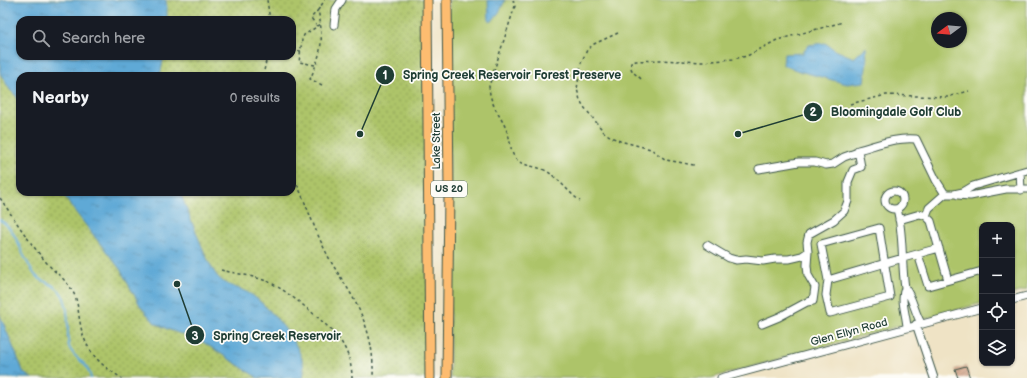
<!DOCTYPE html>
<meta charset="utf-8">
<style>
:root{--surface:#171b24;--page:#242831;--text:#f1f3f6;--muted:#9ea1a6;--line:#363941}
body{margin:0;font-family:"Balsamiq Sans",sans-serif;background:var(--page);color:var(--text)}
.controls{position:absolute;right:12px;bottom:12px;display:grid;overflow:hidden;border-radius:8px;box-shadow:0 1px 3px #0004}
.controls button{width:36px;height:36px;display:grid;place-items:center;padding:0;border:0;border-bottom:1px solid var(--line);background:var(--surface);color:var(--text);font:20px sans-serif}
.compass{position:absolute;left:931px;top:12px;width:36px;height:36px;border-radius:50%;background:var(--surface);box-shadow:0 1px 3px #0004;rotate:254deg}
.list{margin:0;padding:0;list-style:none}
h2{display:flex;justify-content:space-between;align-items:center;height:52px;margin:0;padding:0 16px;font-size:17px}
h2 small{font-size:13px;font-weight:400;color:var(--muted)}
.icon{flex:none;width:22px;height:22px;fill:none;stroke:currentColor;stroke-width:2;stroke-linecap:round;stroke-linejoin:round}
.map{position:relative;flex:none;width:1027px;height:378px;overflow:hidden}
.search{position:absolute;background:var(--surface);box-shadow:0 1px 3px #0004;left:16px;top:16px;width:280px;height:44px;display:flex;align-items:center;gap:10px;box-sizing:border-box;padding:0 14px;border-radius:12px;color:var(--muted);font-size:15px}
.panel{position:absolute;background:var(--surface);box-shadow:0 1px 3px #0004;left:16px;top:72px;width:280px;height:124px;border-radius:12px}
.map>svg:first-child{display:block}
.grass{fill:#adc469;stroke:#66804e;fill-rule:evenodd}
.park{fill:url(#park-dots);stroke:#66804e;fill-rule:evenodd}
.water{fill:url(#water-ripples);stroke:#3e7385}
.lines{fill:none;stroke-linecap:round;stroke-linejoin:round}
.stream{stroke:#5ea9d6;stroke-width:2}
.building{fill:url(#building-hatch)}
.minor-casing{stroke:#3e564a;stroke-width:9}
.major-casing{stroke:#3e564a;stroke-width:11}
.path{stroke:#3e564a;stroke-width:1.5;stroke-dasharray:3 3;stroke-linecap:butt}
.minor{stroke:#fff;stroke-width:7}
.major{stroke:#fdbc6f;stroke-width:9}
.labels{text-anchor:middle;dominant-baseline:central;stroke-width:3.5;stroke-linejoin:round;paint-order:stroke}
.shield{fill:#fdfcf7;stroke:#62766e;stroke-width:1}
.shield-label{font-size:10px;font-weight:bold;fill:#1f3d34}
.street-label{font-size:11px;fill:#1f3d34;stroke:#fdfcf7}
.leader{fill:none;stroke:#1f3d34;stroke-width:1.5}
.callout-dot{fill:#1f3d34;stroke:#fdfcf7;stroke-width:1.5}
.mark-label{font-size:12px;text-anchor:middle;font-weight:bold;fill:#fff}
.callout-label{font-size:12px;text-anchor:middle;font-weight:bold;fill:#1f3d34;stroke:#fdfcf7;stroke-width:3.5;stroke-linejoin:round;paint-order:stroke}
</style>
<div class="map">
<svg width="1027" height="378" viewBox="0 0 1027 378">
<defs>
<pattern id="park-dots" width="8" height="8" patternUnits="userSpaceOnUse"><rect width="8" height="8" fill="#adc469"/><path d="M2 2h.1M6 6h.1" fill="none" stroke="#8ca057" stroke-width="1.8" stroke-linecap="round"/></pattern>
<pattern id="water-ripples" width="26" height="14" patternUnits="userSpaceOnUse"><rect width="26" height="14" fill="#5ea9d6"/><path d="M2 4q2-2 4 0t4 0M15 11q2-2 4 0t4 0" fill="none" stroke="#4d8bae"/></pattern>
<pattern id="building-hatch" width="6" height="6" patternUnits="userSpaceOnUse"><rect width="6" height="6" fill="#d3a68b"/><path d="M-1 1l2-2M0 6l6-6M5 7l2-2" fill="none" stroke="#ab8872"/></pattern>
</defs>
<rect width="100%" height="100%" fill="#fdfcf7"/>
<filter id="ink" filterUnits="userSpaceOnUse"><feTurbulence type="fractalNoise" baseFrequency=".025" numOctaves="2"/><feDisplacementMap in="SourceGraphic" scale="8" xChannelSelector="R" yChannelSelector="G"/><feConvolveMatrix kernelMatrix="1 2 1 2 8 2 1 2 1" color-interpolation-filters="sRGB"/></filter>
<filter id="wash" filterUnits="userSpaceOnUse"><feTurbulence type="fractalNoise" baseFrequency=".012" numOctaves="4" result="noise"/><feDisplacementMap in="SourceGraphic" scale="16" xChannelSelector="R" yChannelSelector="G"/><feGaussianBlur stdDeviation="0.9" result="paint"/><feColorMatrix in="noise" values="0 0 0 0 0 0 0 0 0 0 0 0 0 0 0 0 0 1.4 0 .05"/><feComposite in="paint" operator="in"/></filter>
<g filter="url(#wash)">
<rect width="100%" height="100%" fill="#efe3c5"/>
<path class="grass" d="M449 0H1027V290L1012 294V225H982V303L711 378H450ZM937 18H961V42H937Z"/>
<path class="park" d="M0 0H426L429 378H9L0 367ZM20 20H292V56H20ZM20 76H292V192H20Z"/>
<path class="water" d="M0 0H166L167 8V20H20V56H164L160 76H20V104L16 96 10 90 0 73Z
M488 0H505C502 7 497 19 489 22Z
M825 43 835 50 854 58 866 47 867 61 864 82 847 84 799 71 783 65 784 54 803 53 808 45Z
M62 192H180C187 211 195 230 203 249 207 258 211 268 217 276 226 287 240 287 252 295 271 309 311 353 303 378H258L203 342 167 329 155 323 141 307 120 269 70 205Z
M0 315 24 373 32 378H0Z"/>
<g class="lines">
<path class="stream" d="M0 220C18 231 19 252 31 268 32 271 34 274 36 276 43 283 55 283 61 293 67 301 68 318 68 328 68 336 67 343 70 349 78 363 86 359 91 378"/>
</g>
<g id="blocks">
<path class="building" d="M966 366 970 378H958L955 369Z"/>
</g>
</g>
<g filter="url(#ink)">
<use href="#blocks" fill-opacity="0" stroke="#3e564a" stroke-width="1"/>
<g class="lines">
<defs>
<path id="minor" d="M334 25 336 9 342 0
M759 169 799 162H815L826 165 833 164 844 157 858 152
M1020 172 1021 190
M885 200a9 9 0 1 1 18 0a9 9 0 1 1-18 0Z
M958 195 970 196 1006 189H1027
M897 209C904 234 901 262 905 288
M926 216 929 208 945 194
M899 220 920 214 926 216 931 221 948 280
M707 245 729 258 736 260 746 259 763 261 775 259H789L802 256 808 252 807 242 809 234 834 220 844 211 848 201V182L853 170 861 167 858 150C877 145 896 137 916 139L936 180 945 194H954L963 192 973 186 1027 170
M918 254 928 286 982 271
M828 280 821 244 879 228 890 297 830 313 826 295 828 280C865 269 902 258 939 248
M1012 300 1027 296
M762 324 779 317 807 302 813 301 815 287 808 275 807 265 808 252
M916 324 934 378
M907 327C906 313 900 300 905 288 913 298 914 311 921 323
M721 378 982 308"/>
<path id="major" d="M427 0 430 378
M447 0 449 191 447 378"/>
</defs>
<use href="#minor" class="minor-casing"/>
<use href="#major" class="major-casing"/>
<path class="path" d="M267 0 270 20
M513 0 515 6 489 86C490 107 502 116 508 134 511 142 510 154 517 160 525 167 539 166 548 172 560 180 568 192 580 201
M317 26 311 18 318 10
M618 33 594 44 587 50 581 63 577 89 580 100 584 107 604 132 611 137 620 141 651 149 666 160 694 165
M292 50 301 51
M315 65 299 62 302 40 304 35 321 24
M263 76 267 56
M641 79C636 74 629 71 631 63L636 61 659 60 703 62 733 59 747 56 777 40 843 22
M322 85 310 79C322 53 324 38 318 10L325 0
M850 104 886 95 947 97 969 91
M292 174C305 199 313 227 326 252 333 267 343 280 351 294 367 323 374 345 373 378
M0 198C15 220 29 242 46 262 54 272 67 280 73 292 78 300 78 312 80 322 84 349 99 365 122 378
M221 270C237 274 256 276 271 283 289 292 329 325 340 340 348 352 352 365 352 378"/>
<use href="#minor" class="minor"/>
<use href="#major" class="major"/>
</g>
</g>
<g class="labels">
<rect class="shield" x="431" y="181" width="36" height="16" rx="3"/>
<g class="shield-label">
<text x="449" y="189">US 20</text>
</g>
<g class="street-label">
<text transform="translate(436 141) rotate(-90)">Lake Street</text>
<text transform="translate(849 332) rotate(-15)">Glen Ellyn Road</text>
</g>
</g>
<path class="leader" d="M360 134L385 75M738 134L813 112M177 284L195 335"/>
<g class="callout-dot">
<circle cx="360" cy="134" r="4"/>
<circle cx="738" cy="134" r="4"/>
<circle cx="177" cy="284" r="4"/>
<circle cx="385" cy="75" r="10"/>
<circle cx="813" cy="112" r="10"/>
<circle cx="195" cy="335" r="10"/>
</g>
<g class="mark-label">
<text x="385" y="79">1</text>
<text x="813" y="116">2</text>
<text x="195" y="340">3</text>
</g>
<g class="callout-label">
<text x="512" y="79">Spring Creek Reservoir Forest Preserve</text>
<text x="896" y="116">Bloomingdale Golf Club</text>
<text x="277" y="340">Spring Creek Reservoir</text>
</g>
</svg>
<div class="controls">
<button>+</button>
<button>−</button>
<button><svg class="icon" aria-label="locate" viewBox="0 0 24 24"><circle cx="12" cy="12" r="6"/><path d="M12 2v4M12 18v4M2 12h4M18 12h4"/></svg></button>
<button><svg class="icon" aria-label="layers" viewBox="0 0 24 24"><path d="M12 4l9 5-9 5-9-5zM3 14l9 5 9-5"/></svg></button>
</div>
<svg class="compass" viewBox="-18 -18 36 36"><path d="M0-13l5 13h-10z" fill="#e53935"/><path d="M0 13l5-13h-10z" fill="#9ea1a6"/></svg>
<div class="search"><svg class="icon" aria-label="search" viewBox="0 0 24 24"><circle cx="10" cy="10" r="6"/><path d="M15 15l6 6"/></svg>Search here</div>
<section class="panel">
<h2>Nearby<small>0 results</small></h2>
<ul class="list">
</ul>
</section>
</div>
